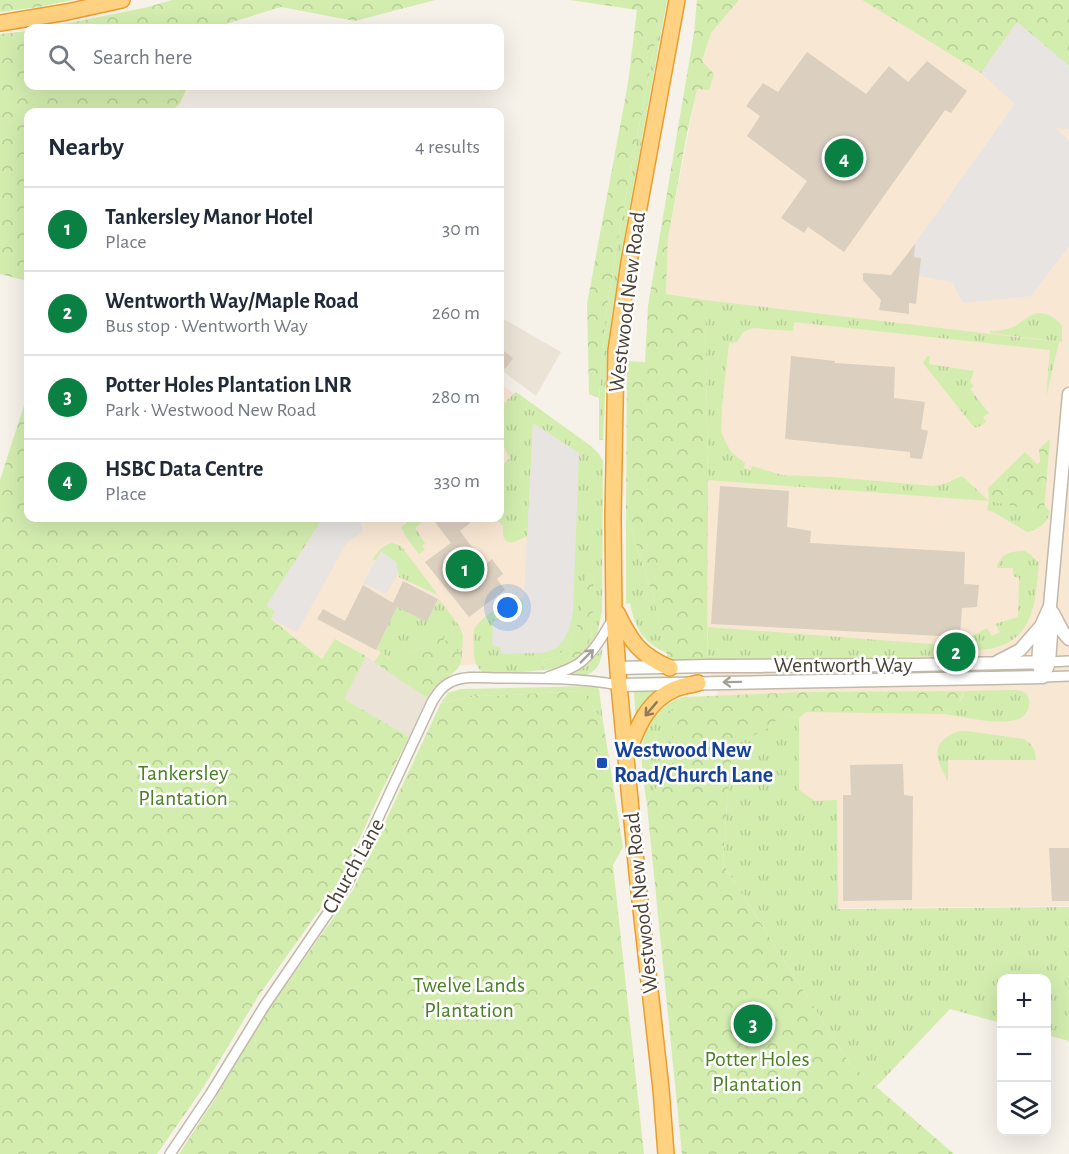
<!DOCTYPE html>
<meta charset="utf-8">
<style>
:root{--surface:#fff;--page:#f2f2f3;--text:#1f2937;--muted:#747a83;--line:#e0e1e3;--accent:#0b8043}
body{margin:0;font-family:"Alegreya Sans",sans-serif;background:var(--page);color:var(--text)}
.controls{position:absolute;right:18px;bottom:18px;display:grid;overflow:hidden;border-radius:12px;box-shadow:0 6px 24px #0002}
.controls button{width:54px;height:54px;display:grid;place-items:center;padding:0;border:0;border-bottom:2px solid var(--line);background:var(--surface);color:var(--text);font:30px sans-serif}
.you{position:absolute;left:508px;top:608px;width:21px;height:21px;margin:-15px;border:4px solid #fff;border-radius:50%;background:#1a73e8;box-shadow:0 0 0 9px #1a73e833}
.badge{display:grid;place-items:center;width:39px;height:39px;border-radius:50%;background:var(--accent);color:#fff;font-size:20px;font-weight:700}
.pin{position:absolute;translate:-50% -50%;border:3px solid #fff;box-shadow:0 2px 6px #0006}
.list{margin:0;padding:0;list-style:none}
h2{display:flex;justify-content:space-between;align-items:center;height:78px;margin:0;padding:0 24px;font-size:26px}
h2 small{font-size:20px;font-weight:400;color:var(--muted)}
.list li{display:grid;grid-template-columns:39px 1fr auto;gap:18px;align-items:center;box-sizing:border-box;height:84px;padding:0 24px;border-top:2px solid var(--line)}
.list b{display:block;font-size:22px;white-space:nowrap}
.list p{margin:0;font-size:20px;white-space:nowrap;color:var(--muted)}
.list em{font-size:20px;font-style:normal;color:var(--muted)}
.icon{flex:none;width:33px;height:33px;fill:none;stroke:currentColor;stroke-width:2;stroke-linecap:round;stroke-linejoin:round}
.map{position:relative;flex:none;width:1069px;height:1154px;overflow:hidden}
.search{position:absolute;background:var(--surface);box-shadow:0 6px 24px #0002;left:24px;top:24px;width:480px;height:66px;display:flex;align-items:center;gap:15px;box-sizing:border-box;padding:0 21px;border-radius:12px;color:var(--muted);font-size:22px}
.panel{position:absolute;background:var(--surface);box-shadow:0 6px 24px #0002;left:24px;top:108px;width:480px;height:414px;border-radius:12px}
.map>svg:first-child{display:block}
.residential{fill:#eae3d6}
.commercial{fill:#f8e7d3}
.grass{fill:url(#grass-tufts)}
.forest{fill:url(#forest-crowns)}
.parking{fill:#e7e4e1}
.building{fill:#dbcfc0}
.lines{fill:none;stroke-linecap:round;stroke-linejoin:round}
.minor-casing{stroke:#c2b9aa;stroke-width:12}
.tertiary-casing{stroke:#c2b9aa;stroke-width:15}
.trunk-casing{stroke:#ea9d2f;stroke-width:18}
.minor{stroke:#fff;stroke-width:9}
.tertiary{stroke:#fff;stroke-width:12}
.trunk{stroke:#ffd281;stroke-width:15}
.oneway{stroke:#a4a09a}
.oneway2{stroke:#927b54}
.transit-dot{fill:#1a4fb4;stroke:#fff;stroke-width:2}
.labels{text-anchor:middle;dominant-baseline:central;stroke-width:5;stroke-linejoin:round;paint-order:stroke}
.street-label{font-size:22px;fill:#4a4136;stroke:#fff}
.transit-label{font-size:22px;font-weight:bold;fill:#164399;stroke:#fff;text-anchor:start}
.park-label{font-size:22px;fill:#4b8124;stroke:#fff}
</style>
<div class="map">
<svg width="1069" height="1154" viewBox="0 0 1069 1154">
<defs>
<pattern id="grass-tufts" width="24" height="20" patternUnits="userSpaceOnUse" patternTransform="scale(1.5)"><rect width="24" height="20" fill="#d3edaf"/><path d="M3 7l-1-3M5 7V3M7 7l1-3M15 17l-1-3M17 17v-4M19 17l1-3" fill="none" stroke="#b7cc97"/></pattern>
<pattern id="forest-crowns" width="20" height="18" patternUnits="userSpaceOnUse" patternTransform="scale(1.5)"><rect width="20" height="18" fill="#d3edaf"/><path d="M2 6a3 3 0 1 1 6 0M12 15a3 3 0 1 1 6 0" fill="none" stroke="#b7cc97"/></pattern>
</defs>
<rect width="100%" height="100%" fill="#f6f1e9"/>
<path class="residential" d="M500 317 561 352 536 396 500 369Z
M366 656 427 698 409 737 343 699Z"/>
<path class="commercial" d="M739 0H862L981 72 1017 22 1069 66V906L752 909 724 714 699 636 705 300 666 295 668 238 702 62 711 33Z
M500 384 599 454 583 606 501 662 455 666 436 683 427 698 366 656 336 639 322 659 271 619 323 518H500Z"/>
<path class="grass" d="M663 0H667L622 250 612 315 606 376 603 440H599V398L606 313 620 228Z
M705 300 1059 342 1046 398 1050 350 794 322 793 331 753 328 743 332 737 342 729 343 722 406 721 431 726 443 732 453 745 463 744 468 751 470 752 466 782 475 833 477 933 486 944 484 962 476 989 501 1044 511V505L1050 511C1048 523 1039 529 1027 532L995 513 987 510 989 501 708 480Z
M1037 313C1049 313 1055 317 1062 326V342L990 333V331C998 331 1008 330 1015 326 1023 322 1028 315 1037 313Z
M927 356H930L929 364 974 371 970 382 974 386 970 389 989 413 983 417 986 422 977 428 973 426 923 363Z
M516 392 591 446 599 454 603 461 602 612 597 634 587 648 591 636 594 576 587 573C584 596 579 645 556 657 552 659 546 659 542 660L544 670C532 671 491 676 483 672 475 667 474 659 474 651 474 644 472 634 475 628 480 618 506 601 517 597L524 600 523 614 502 613 501 653H543L533 423 528 536 511 543 506 541 503 536V526L495 518H500V467L510 458 500 440V437L503 433 500 424V407Z
M626 512 655 603 667 653C643 643 635 628 630 603L626 604Z
M413 518H421L423 521 415 528 425 543 422 546 425 550 419 554 406 537 401 527Z
M392 543 401 546 438 595 399 577 396 562 381 552 377 559 372 561C377 551 382 546 392 543Z
M1025 551 1031 555 1039 563C1035 599 1036 637 994 648 983 651 971 649 960 649V644L968 638 987 628 992 636 1000 632 995 624 1018 617 1019 578 1013 576V568H997C1000 553 1011 551 1025 551Z
M439 599 460 627 463 636 462 655 442 640 438 625 424 648 408 653 395 662C386 659 385 652 376 650L397 607 427 621Z
M708 627 957 646 952 656 707 661Z
M602 649C602 673 586 678 565 678 580 670 591 662 602 649Z
M1023 670V673L634 679V677Z
M593 686 599 689 603 721 581 691 492 696 482 695 441 703 448 693 461 689Z
M1010 690C1015 690 1020 690 1024 692 1034 699 1029 715 1019 719 999 726 965 717 944 714 954 707 962 703 964 691Z
M664 691 636 722 634 692Z
M685 697 674 707 672 729V767L662 784 651 792 647 805C644 784 639 759 644 738 648 718 665 701 685 697Z
M781 716 799 718V790L815 801 837 800 838 909 1069 907V1041L1047 1035 1046 978H1002L1001 1023 950 1009 876 1087 850 1064 723 864 729 769 738 743 768 728Z
M959 731H967L1024 739C1032 744 1036 750 1036 760H948V782C936 758 928 743 959 731Z"/>
<path class="forest" d="M0 0H73L39 7 0 12Z
M172 0H435L355 21 281 7 216 27 215 28H44L148 7Z
M570 0H663L620 228 606 313 599 398 589 394 587 304 628 83 637 10Z
M697 0H739L711 33 702 61 714 74 709 90 697 89 687 133 668 238 666 294 705 300 708 497 707 661 670 668 655 603 626 512 627 361 645 362 648 306 694 33Z
M862 0H1069V66L1017 22 981 73Z
M28 31V86H188L179 105 168 112H28V281L0 274V34Z
M28 393V518H323L267 606 275 611 271 619 322 659 335 639 366 656 344 699 409 737 381 792 340 881 257 998 203 1088 157 1154H0V480Z
M1050 439 1044 512 989 501 988 488 1025 452 1037 464 1040 462 1039 449Z
M586 573 594 575C593 592 594 632 588 646 582 659 557 669 544 670L542 660C546 659 552 659 556 657 579 645 584 596 586 573Z
M437 625 445 628 443 640 455 642 456 650 462 655C461 672 450 674 439 683 434 687 430 693 427 698L374 662 382 651 388 659 395 662 408 653 424 648Z
M581 691 603 721 623 847 613 865 644 1154H179L216 1097 269 1009 353 890 441 703 482 695 492 696Z
M964 691 958 704 944 714 806 712 799 718 781 716 768 728 738 743 729 769 723 864 850 1064 954 1154H682L647 805 651 792 662 784 664 771 672 767V729L664 720 674 707 685 697 807 692Z"/>
<path class="parking" d="M1017 22 1069 66V129L1055 128 1069 141V246L1031 296 963 303 952 282 919 276 906 256 1015 104 981 73Z
M533 423 579 453 573 612 569 630 563 640 557 648 543 653 501 654 500 647 492 645 493 621 500 620 502 613 523 614Z
M323 518H360L363 531 346 544 297 632 271 619 275 611 266 606Z
M381 551 396 562 398 573 386 594 363 583Z"/>
<path class="building" d="M807 52 866 94 889 66 908 82 927 61 967 91 951 113 945 110 844 252 808 227 804 233 781 218 807 181 747 136 760 116 746 106 763 83 778 92Z
M915 244 914 257 921 258 916 304 909 303V314L879 310 881 300 863 280V273L891 275Z
M500 348 513 358 505 369 500 365Z
M791 356 835 361V363L895 367 894 398 925 402 921 429 928 431 922 459 910 458V452L785 439Z
M720 486 789 491 787 527 811 531 810 543 965 552 964 584 979 585 977 607 962 608 960 637 711 624Z
M432 518H451L455 522 460 518H466L470 523 460 531 485 565 492 559 503 574 497 579 505 590 469 617 425 562 451 543Z
M403 581 438 599 427 622 397 607 376 650 317 619 323 609 345 621 363 585 393 603Z
M903 764 904 795 913 796 912 900 843 901V795H851L850 765Z
M1049 848H1069V901H1052Z"/>
<g class="lines">
<defs>
<path id="minor" d="M1049 662 1069 661
M548 677C558 673 569 670 578 664 594 653 603 635 613 619
M1043 677 1069 676
M170 1154 211 1093 265 1005 347 885 432 702C437 694 442 686 451 682 465 675 486 678 502 678 540 678 581 678 619 685"/>
<path id="tertiary" d="M1053 613 1063 632 1069 639
M997 662 1020 650 1041 626
M617 668 709 666 914 665 1049 662
M1047 668 1049 662 1052 622 1050 606 1069 394
M1040 669 1038 662 1041 626 1050 606
M619 685 1043 677"/>
<path id="trunk" d="M0 23 67 12 122 0
M617 613C631 642 640 655 670 668
M627 755C637 728 647 701 675 689 682 686 691 685 698 683
M666 1154 661 1089 637 873 619 685 614 617 613 518 616 351 629 262 677 0"/>
</defs>
<use href="#minor" class="minor-casing"/>
<use href="#tertiary" class="tertiary-casing"/>
<use href="#trunk" class="trunk-casing"/>
<use href="#minor" class="minor"/>
<use href="#tertiary" class="tertiary"/>
<use href="#trunk" class="trunk"/>
</g>
<defs><path id="oneway-shaft" d="M-6 0H5M1.5-3L5.5 0L1.5 3" fill="none" stroke-width="1.6" stroke-linecap="round" stroke-linejoin="round" transform="scale(1.5)"/></defs>
<g class="oneway">
<use href="#oneway-shaft" transform="translate(587 656) rotate(-45)"/>
<use href="#oneway-shaft" transform="translate(732 682) rotate(179)"/>
</g>
<use class="oneway2" href="#oneway-shaft" transform="translate(651 709) rotate(130)"/>
<rect class="transit-dot" x="596" y="757" width="12" height="12" rx="3"/>
<g class="labels">
<g class="street-label">
<text transform="translate(627 302) rotate(-83)">Westwood New Road</text>
<text x="843" y="665">Wentworth Way</text>
<text transform="translate(353 866) rotate(-61)">Church Lane</text>
<text transform="translate(641 903) rotate(-96)">Westwood New Road</text>
</g>
<g class="transit-label">
<text x="614" y="750">Westwood New<tspan x="614" dy="25">Road/Church Lane</tspan></text>
</g>
<g class="park-label">
<text x="183" y="773">Tankersley<tspan x="183" dy="25">Plantation</tspan></text>
<text x="469" y="985">Twelve Lands<tspan x="469" dy="25">Plantation</tspan></text>
<text x="757" y="1059">Potter Holes<tspan x="757" dy="25">Plantation</tspan></text>
</g>
</g>
</svg>
<div class="controls">
<button>+</button>
<button>−</button>
<button><svg class="icon" aria-label="layers" viewBox="0 0 24 24"><path d="M12 4l9 5-9 5-9-5zM3 14l9 5 9-5"/></svg></button>
</div>
<div class="you"></div>
<div class="pin badge" style="left:465px;top:569px">1</div>
<div class="pin badge" style="left:956px;top:652px">2</div>
<div class="pin badge" style="left:753px;top:1024px">3</div>
<div class="pin badge" style="left:844px;top:158px">4</div>
<div class="search"><svg class="icon" aria-label="search" viewBox="0 0 24 24"><circle cx="10" cy="10" r="6"/><path d="M15 15l6 6"/></svg>Search here</div>
<section class="panel">
<h2>Nearby<small>4 results</small></h2>
<ul class="list">
<li><span class="badge">1</span><div><b>Tankersley Manor Hotel</b><p>Place</p></div><em>30 m</em></li>
<li><span class="badge">2</span><div><b>Wentworth Way/Maple Road</b><p>Bus stop · Wentworth Way</p></div><em>260 m</em></li>
<li><span class="badge">3</span><div><b>Potter Holes Plantation LNR</b><p>Park · Westwood New Road</p></div><em>280 m</em></li>
<li><span class="badge">4</span><div><b>HSBC Data Centre</b><p>Place</p></div><em>330 m</em></li>
</ul>
</section>
</div>
